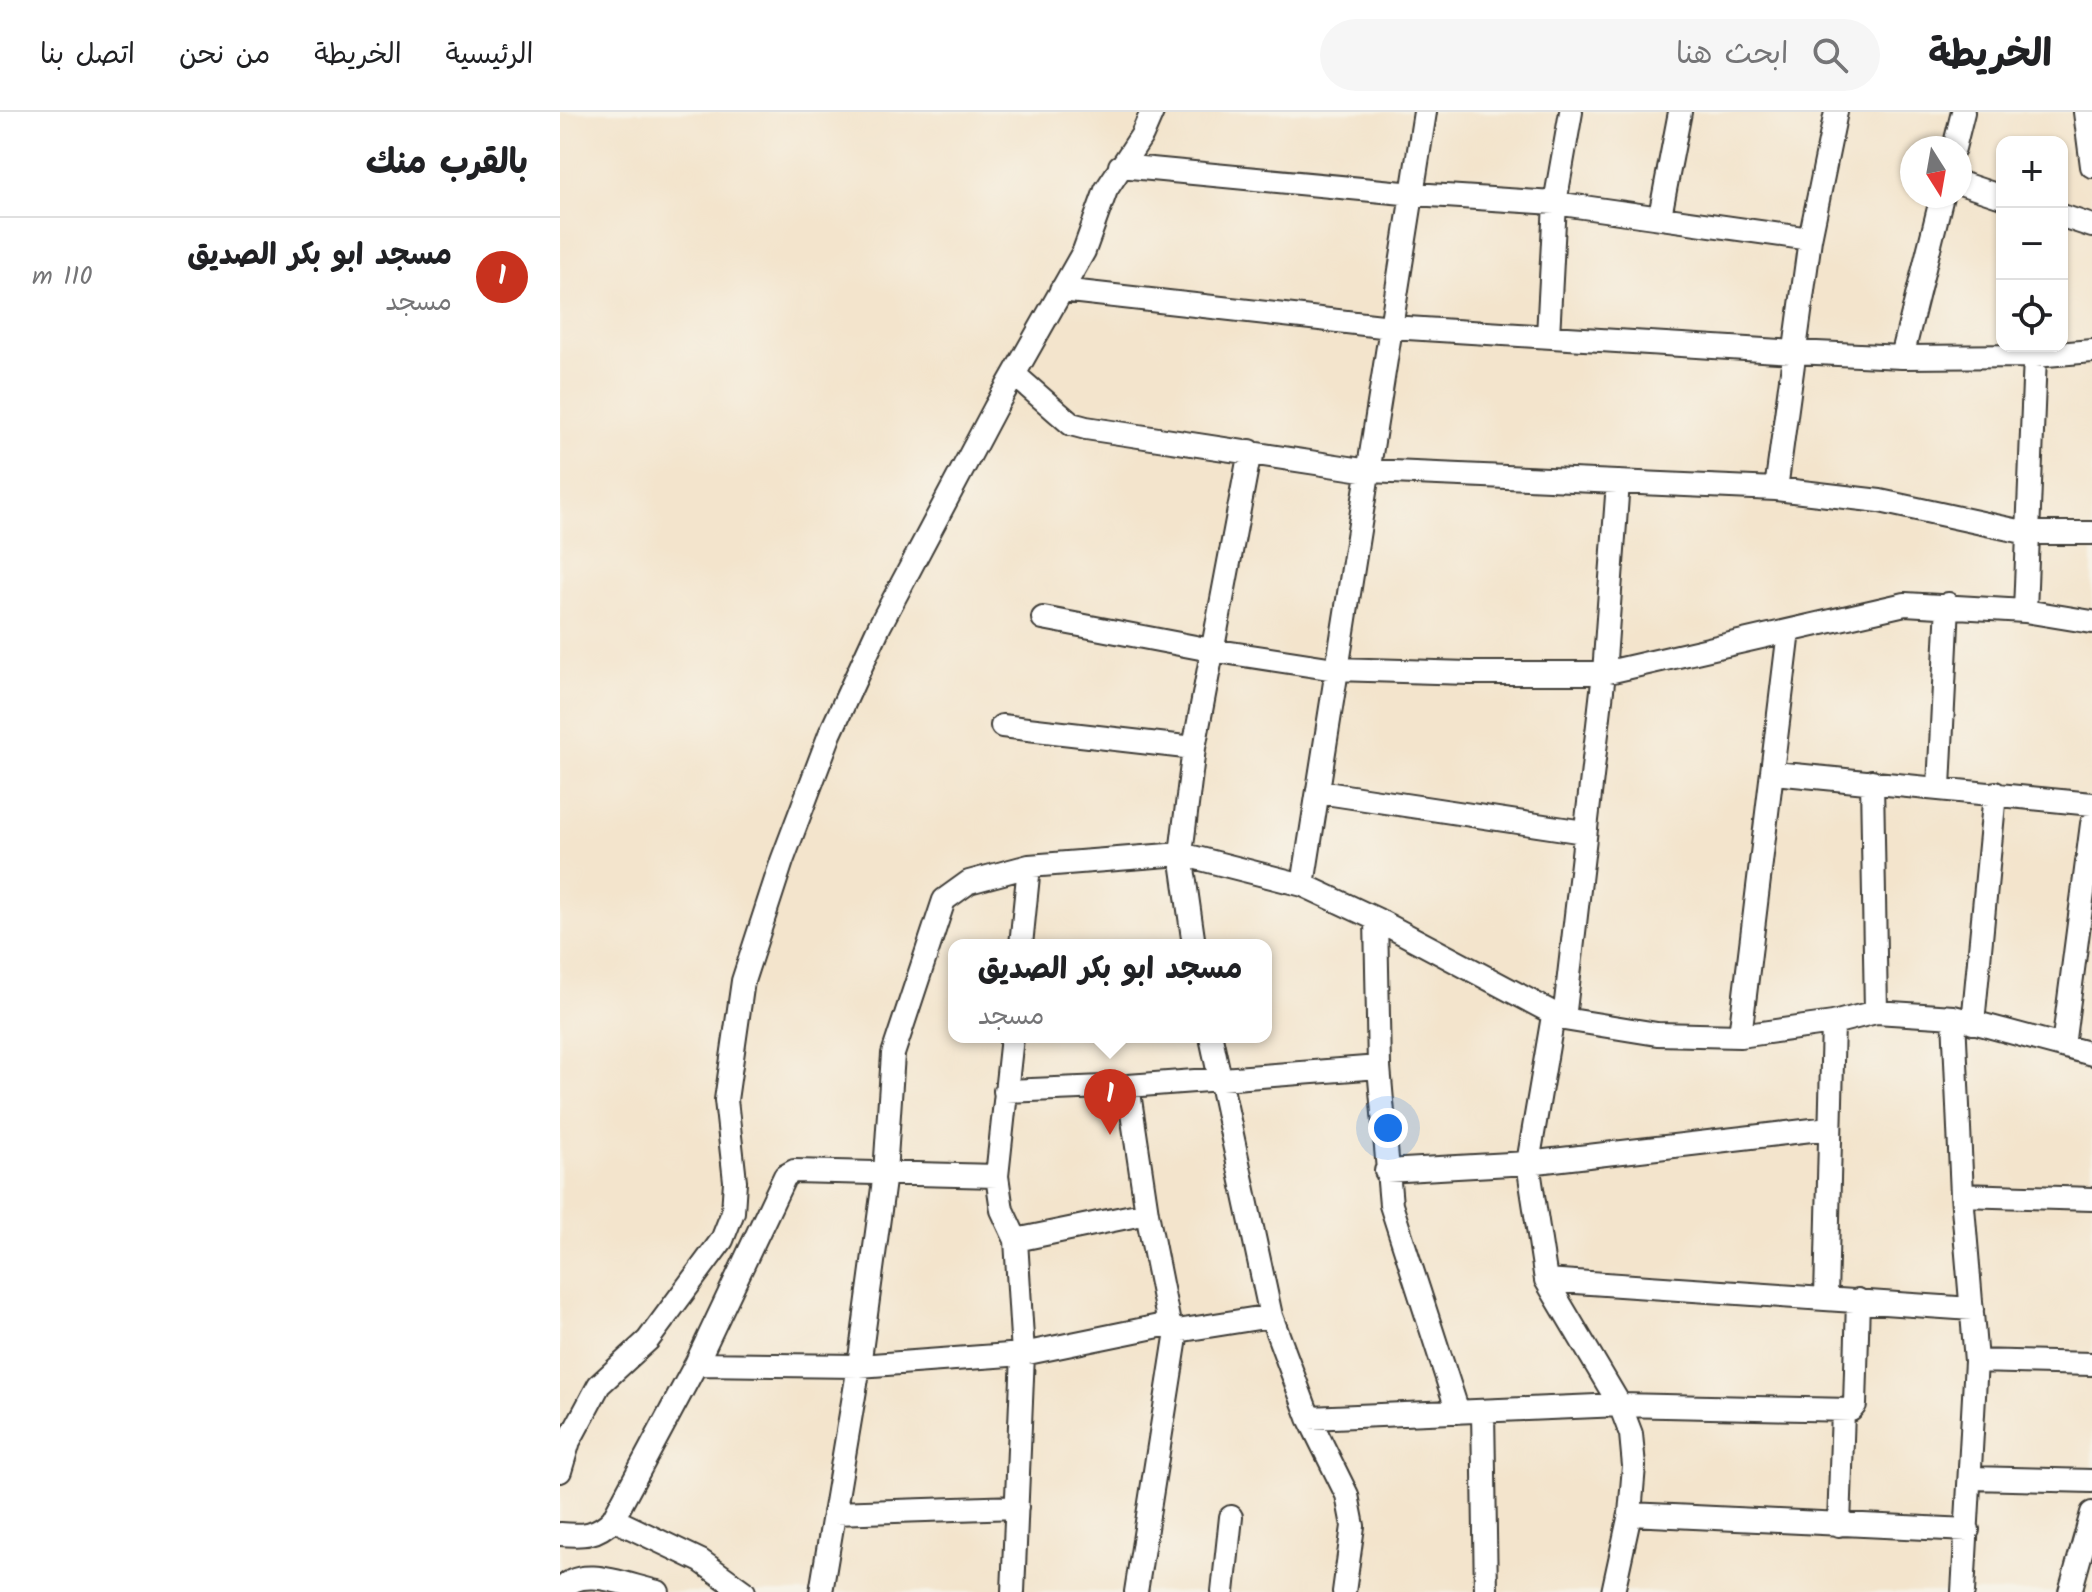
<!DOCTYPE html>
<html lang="ar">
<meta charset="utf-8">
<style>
:root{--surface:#fff;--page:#f6f6f6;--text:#202124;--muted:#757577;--line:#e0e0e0;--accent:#c8321e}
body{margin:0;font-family:Kalam,"Playpen Sans Arabic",sans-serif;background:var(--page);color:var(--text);direction:rtl}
.controls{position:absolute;right:24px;top:24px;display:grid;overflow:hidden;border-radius:16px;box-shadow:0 2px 6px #0004}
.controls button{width:72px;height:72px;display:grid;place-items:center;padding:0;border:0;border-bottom:2px solid var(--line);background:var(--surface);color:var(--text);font:40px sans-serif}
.compass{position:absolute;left:1340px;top:24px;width:72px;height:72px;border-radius:50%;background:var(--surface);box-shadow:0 2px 6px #0004;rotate:169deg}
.you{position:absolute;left:828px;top:1016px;width:28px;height:28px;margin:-20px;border:6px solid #fff;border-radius:50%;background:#1a73e8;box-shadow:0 0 0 12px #1a73e833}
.badge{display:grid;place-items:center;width:52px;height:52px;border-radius:50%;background:var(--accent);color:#fff;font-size:26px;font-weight:700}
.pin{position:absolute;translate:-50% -66px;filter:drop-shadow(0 2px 4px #0008)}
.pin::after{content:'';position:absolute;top:42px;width:28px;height:24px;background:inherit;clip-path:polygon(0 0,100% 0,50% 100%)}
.popup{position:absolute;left:388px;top:827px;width:324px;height:104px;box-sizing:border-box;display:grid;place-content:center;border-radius:16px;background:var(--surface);filter:drop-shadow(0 2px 6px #0005);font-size:26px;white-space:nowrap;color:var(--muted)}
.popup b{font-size:30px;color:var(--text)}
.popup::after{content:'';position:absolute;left:50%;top:100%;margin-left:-16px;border:16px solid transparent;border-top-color:var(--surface)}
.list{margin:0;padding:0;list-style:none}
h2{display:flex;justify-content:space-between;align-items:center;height:104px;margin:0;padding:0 32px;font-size:34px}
h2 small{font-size:26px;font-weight:400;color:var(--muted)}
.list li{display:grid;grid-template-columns:52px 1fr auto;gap:24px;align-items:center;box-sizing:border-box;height:120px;padding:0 32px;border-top:2px solid var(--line)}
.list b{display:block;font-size:30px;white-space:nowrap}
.list p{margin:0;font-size:26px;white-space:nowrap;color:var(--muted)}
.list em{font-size:26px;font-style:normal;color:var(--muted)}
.icon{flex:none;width:44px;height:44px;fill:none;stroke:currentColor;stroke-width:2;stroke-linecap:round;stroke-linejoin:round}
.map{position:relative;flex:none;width:1532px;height:1480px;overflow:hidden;direction:ltr}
header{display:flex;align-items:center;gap:48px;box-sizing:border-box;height:112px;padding:0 40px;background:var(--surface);border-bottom:2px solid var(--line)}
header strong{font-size:38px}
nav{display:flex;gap:44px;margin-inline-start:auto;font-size:28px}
.search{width:560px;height:72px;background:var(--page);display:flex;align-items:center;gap:20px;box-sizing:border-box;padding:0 28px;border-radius:44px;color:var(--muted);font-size:30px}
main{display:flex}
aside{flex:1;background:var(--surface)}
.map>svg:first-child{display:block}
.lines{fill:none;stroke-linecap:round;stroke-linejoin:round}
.minor-casing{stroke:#3c3a36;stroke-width:26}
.minor{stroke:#fff;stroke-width:22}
</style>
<header>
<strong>الخريطة</strong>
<div class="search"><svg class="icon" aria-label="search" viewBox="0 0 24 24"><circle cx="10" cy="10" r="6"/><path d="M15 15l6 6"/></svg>ابحث هنا</div>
<nav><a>الرئيسية</a><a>الخريطة</a><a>من نحن</a><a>اتصل بنا</a></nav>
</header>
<main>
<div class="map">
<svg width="1532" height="1480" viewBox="0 0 1532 1480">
<rect width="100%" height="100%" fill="#f7f3e8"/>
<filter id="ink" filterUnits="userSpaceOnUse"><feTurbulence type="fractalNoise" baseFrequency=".0125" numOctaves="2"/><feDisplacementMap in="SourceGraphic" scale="16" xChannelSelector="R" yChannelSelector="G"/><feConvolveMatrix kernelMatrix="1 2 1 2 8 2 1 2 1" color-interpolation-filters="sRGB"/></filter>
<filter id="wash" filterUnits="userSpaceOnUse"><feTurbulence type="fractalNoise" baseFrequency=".006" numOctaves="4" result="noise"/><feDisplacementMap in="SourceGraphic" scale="32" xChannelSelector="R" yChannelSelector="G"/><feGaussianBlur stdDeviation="1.8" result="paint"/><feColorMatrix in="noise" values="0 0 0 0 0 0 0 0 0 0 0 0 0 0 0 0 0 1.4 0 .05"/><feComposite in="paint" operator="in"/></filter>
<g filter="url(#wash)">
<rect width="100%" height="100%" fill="#f3e4cc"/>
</g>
<g filter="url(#ink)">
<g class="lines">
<defs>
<path id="minor" d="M1525 0 1532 54
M1394 36 1403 0
M560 54 854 82 995 91 1250 127
M1400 71 1442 85
M1100 104 1120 0
M1502 104 1532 114
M501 178 831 215 1235 240 1342 245 1475 244 1532 239
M988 224 995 91 1011 0
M1342 245 1382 84
M455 263 511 312 526 316 809 359 1216 377 1320 389 1468 421H1532
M1216 377 1250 127 1276 0
M1465 499 1475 244
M483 506 651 538 775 557 909 561H1044L1345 492 1465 499 1532 510
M442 614 634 636
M1214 661 1532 692
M1312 669 1316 900
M1379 675 1388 492
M759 680 1024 720
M743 773 865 0
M816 807 819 955 831 1093 898 1300
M461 833 469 754
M634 833 621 742 634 636 690 339
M993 904 968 1051 986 1168 1060 1293 1071 1322 1074 1354 1070 1402 1053 1480
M1394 905 1402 1083 1416 1249 1403 1480
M1004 907 1044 561 1058 370
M1413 911 1435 681
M1180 924 1229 519
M452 925 437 1064 442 1098 456 1128 463 1242 453 1480
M651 925 711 1204 749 1306 787 1383 793 1414 784 1480
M1503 934 1532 712
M568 974 587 1101 609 1212
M445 979 568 974 819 955
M826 1059 968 1051 1269 1016
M1402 1083 1532 1087
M456 1128 587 1101
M986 1168 1412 1197
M1266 1185 1273 911
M1416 1249 1532 1252
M136 1252 299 1254 463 1242 609 1212 617 1219 711 1204
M923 1300 926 1480
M749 1306 1060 1293 1291 1298 1295 1293 1298 1188
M0 1359 9 1329 39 1273 88 1228 162 1128 173 1100 175 1069 166 988 183 869 222 749 270 622 319 515 435 296 524 139 546 78 582 23 592 0
M1411 1366 1532 1369
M274 1401 457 1395
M1070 1402 1408 1418
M53 1407 141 1449 184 1480
M1279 1413 1283 1299
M0 1422C22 1424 37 1424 53 1407L136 1252 225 1064 234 1059 437 1064
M1 1480C17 1450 71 1475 98 1480
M261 1480 299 1254 325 1061 333 942 384 788 409 770 469 754 621 742 743 773 816 807 1004 907 1097 922 1180 924 1273 911 1316 900 1394 905 1532 942
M576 1480 617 1219
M663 1480 671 1405
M1510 1480 1532 1401"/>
</defs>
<use href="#minor" class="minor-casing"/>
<use href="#minor" class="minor"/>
</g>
</g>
</svg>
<div class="controls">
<button>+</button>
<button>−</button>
<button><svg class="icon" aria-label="locate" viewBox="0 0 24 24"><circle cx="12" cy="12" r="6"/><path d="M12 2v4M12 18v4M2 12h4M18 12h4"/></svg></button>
</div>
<svg class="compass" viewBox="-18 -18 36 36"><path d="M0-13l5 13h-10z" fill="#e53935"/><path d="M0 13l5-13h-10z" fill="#757577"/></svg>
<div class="you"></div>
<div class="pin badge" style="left:550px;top:1023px">1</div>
<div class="popup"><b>مسجد ابو بكر الصديق</b>مسجد</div>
</div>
<aside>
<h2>بالقرب منك<small></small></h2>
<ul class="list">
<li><span class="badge">1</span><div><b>مسجد ابو بكر الصديق</b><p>مسجد</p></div><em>110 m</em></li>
</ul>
</aside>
</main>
